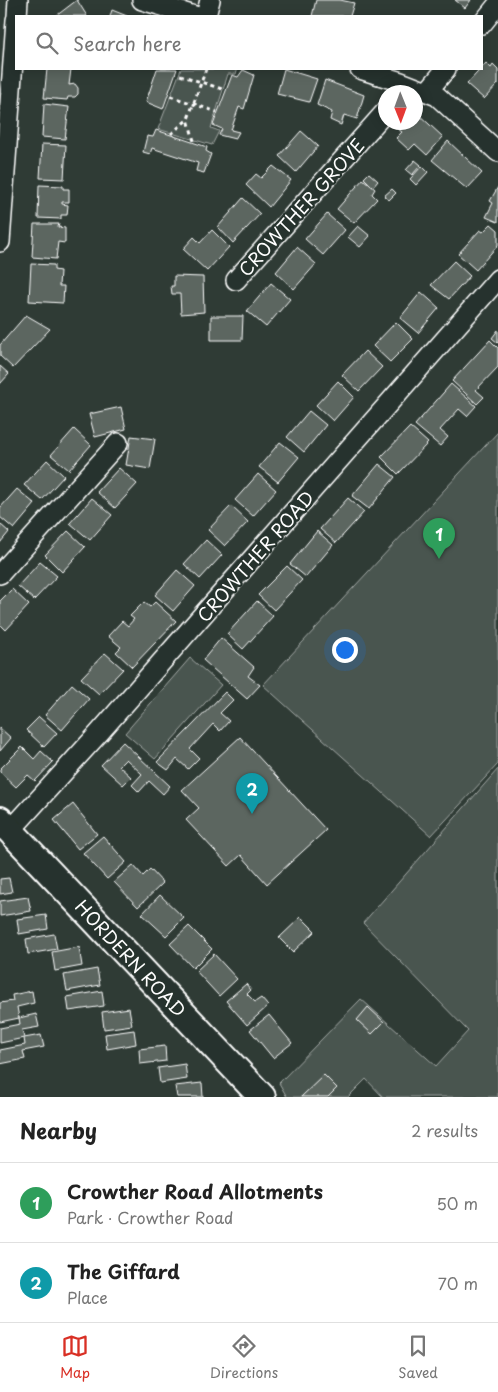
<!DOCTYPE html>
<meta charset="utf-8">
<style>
:root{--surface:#fff;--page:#f6f6f6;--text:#222;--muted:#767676;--line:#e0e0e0;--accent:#d93025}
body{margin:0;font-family:"Playpen Sans",sans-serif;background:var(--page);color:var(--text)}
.compass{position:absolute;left:378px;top:85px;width:45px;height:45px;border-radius:50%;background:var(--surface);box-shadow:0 2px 12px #0003;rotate:179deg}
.you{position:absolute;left:344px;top:649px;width:18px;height:18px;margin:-12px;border:4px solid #fff;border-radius:50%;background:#1a73e8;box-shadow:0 0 0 8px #1a73e833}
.badge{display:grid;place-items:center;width:32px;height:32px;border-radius:50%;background:var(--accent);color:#fff;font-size:16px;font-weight:700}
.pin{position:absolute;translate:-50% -41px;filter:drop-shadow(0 1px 2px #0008)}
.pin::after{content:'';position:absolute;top:26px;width:18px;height:15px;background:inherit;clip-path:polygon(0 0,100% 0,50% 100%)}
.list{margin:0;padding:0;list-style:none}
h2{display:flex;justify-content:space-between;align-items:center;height:65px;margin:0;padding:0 20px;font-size:21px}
h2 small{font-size:16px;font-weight:400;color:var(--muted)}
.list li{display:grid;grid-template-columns:32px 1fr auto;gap:15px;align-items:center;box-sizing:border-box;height:80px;padding:0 20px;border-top:1px solid var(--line)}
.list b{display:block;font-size:19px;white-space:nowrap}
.list p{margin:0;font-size:16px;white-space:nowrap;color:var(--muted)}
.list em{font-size:16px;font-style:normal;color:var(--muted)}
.icon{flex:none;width:28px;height:28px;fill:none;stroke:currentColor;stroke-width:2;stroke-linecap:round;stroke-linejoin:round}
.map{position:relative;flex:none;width:498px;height:1097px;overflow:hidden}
.search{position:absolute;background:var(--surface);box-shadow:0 2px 12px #0003;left:15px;right:15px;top:15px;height:55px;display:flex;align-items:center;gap:12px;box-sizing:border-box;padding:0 18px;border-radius:0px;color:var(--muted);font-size:19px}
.sheet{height:225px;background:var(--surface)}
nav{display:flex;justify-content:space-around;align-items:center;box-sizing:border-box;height:70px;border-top:1px solid var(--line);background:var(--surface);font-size:14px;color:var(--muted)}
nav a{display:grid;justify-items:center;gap:2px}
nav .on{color:var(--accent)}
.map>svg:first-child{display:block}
.green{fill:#4a544f;stroke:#a4aaa7}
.building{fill:#5b6661;stroke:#fff}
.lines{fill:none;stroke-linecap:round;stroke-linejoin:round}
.street-casing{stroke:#fff;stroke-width:22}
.secondary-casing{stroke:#fff;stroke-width:30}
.path{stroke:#fff;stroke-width:3;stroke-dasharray:4 4;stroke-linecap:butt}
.street{stroke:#26332d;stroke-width:19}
.secondary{stroke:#26332d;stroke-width:26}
.labels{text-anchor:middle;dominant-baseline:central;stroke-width:4.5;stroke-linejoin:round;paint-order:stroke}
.street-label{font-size:18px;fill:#fff;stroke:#26332d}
</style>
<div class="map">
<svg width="498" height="1097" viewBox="0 0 498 1097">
<rect width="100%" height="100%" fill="#2f3b35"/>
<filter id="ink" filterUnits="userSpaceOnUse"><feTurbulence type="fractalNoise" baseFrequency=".02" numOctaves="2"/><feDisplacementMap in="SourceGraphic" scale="10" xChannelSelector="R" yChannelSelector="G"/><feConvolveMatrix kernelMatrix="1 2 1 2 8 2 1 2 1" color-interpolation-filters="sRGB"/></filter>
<g filter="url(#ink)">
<path class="green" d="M181 69H238L236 74H228L211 128 219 131 212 145 158 129Z
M498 432V764L431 836 263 685Z
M190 658 221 685 155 759 125 733Z
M498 769V1097H383L366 1079 348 1097H287L279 1083 361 999 436 1066 468 1031 363 923Z"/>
<path class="building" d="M77 0 87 16H56Z
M316 0H340L354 3 350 16H312Z
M455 0H471L465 8Z
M112 10 127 16H110Z
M486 63 491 68 493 65 498 70V84L484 99 467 84Z
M47 69H71L69 85 75 84 78 88V94L75 97H68L67 100 44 98Z
M157 69H177L163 109 146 102Z
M284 69 317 79 309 102 277 94Z
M243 70 254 75 244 109 239 107 231 130 239 132 235 139 219 135 222 129 213 125 232 75 238 77Z
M325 80 364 95 357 119 344 115 341 125 330 120 332 112 317 105Z
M44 104 69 107 65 139 42 137Z
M416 112 443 137 427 155 415 144 409 150 396 138 402 132 394 126 397 122H416Z
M156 130 207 147 206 151 211 154 204 173 196 171 198 163 152 148 150 154 143 152 147 136 153 137Z
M301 131 318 146 296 172 279 156Z
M448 141 482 173 467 189 432 160Z
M42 144 66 145 64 179 40 178Z
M415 160 421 165 412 175 406 170Z
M273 166 291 180 269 207 246 185 256 174 261 178Z
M422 166 428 172 416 185 410 179Z
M369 173 378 181 373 187 364 178Z
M363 179 375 189 372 194 377 199 354 223 337 209Z
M39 185 63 186V189H69V202H62V204L68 205 67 215H61V219L38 218Z
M498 187V222L486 217 493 203 490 201Z
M392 189 396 193 389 200 384 196Z
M243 198 260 214 233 243 218 227Z
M327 214 345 230 323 255 305 239Z
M34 224H59L58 227 65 228V243L58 242 56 259 32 257Z
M491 224 498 230V245L476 270 458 254 480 230 483 232Z
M358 226 370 236 360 247 348 237Z
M212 230 229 247 207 271 183 249 194 237 200 243Z
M297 247 316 264 294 289 276 272Z
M454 261 470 276 449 299 431 285Z
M31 264 54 265V270L60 271 59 286H64L63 303 29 301Z
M174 276 203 277 204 312 181 314 180 294H172L171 286H174Z
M271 283 290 299 266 327 247 311Z
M421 292 439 308 418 333 400 318Z
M26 315 50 329 13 368 0 356V345Z
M211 316H243L242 340H211Z
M396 322 413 339 390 362 373 346Z
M498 330V343L492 338Z
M490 340 498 348V367L476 390 484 397 477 404 452 381Z
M365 351 382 367 359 391 342 375Z
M0 366 9 374 0 384Z
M338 381 354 397 333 421 316 405Z
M451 384 476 406 467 416 459 409 440 430 448 437 440 446 415 425Z
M121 407 126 429 95 437 89 414Z
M309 411 326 425 304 452 287 437Z
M410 427 428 443 398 474 381 457Z
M74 429 91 445 69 470 51 455Z
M131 436 155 439 150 469 126 465Z
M280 442 299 457 278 482 259 467Z
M47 460 64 476 42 500 24 485Z
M379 464 395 477 369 509 352 496Z
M119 468 137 484 115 508 97 492Z
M258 474 276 490 253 516 235 500Z
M17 489 35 504 14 529 0 517V508Z
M92 498 112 515 90 540 70 523Z
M348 498 364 512 336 543 320 529Z
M231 506 248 522 225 546 208 530Z
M0 524 9 532 0 543Z
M68 531 85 547 62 572 45 555Z
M317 531 333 545 306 577 290 564Z
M206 540 222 555 200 579 184 564Z
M40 562 57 576 34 600 18 586Z
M287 566 302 580 274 610 258 595Z
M177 570 195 586 173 611 155 595Z
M12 589 29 605 6 630 0 624V601Z
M257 601 273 616 243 649 227 634Z
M144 602 150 607 155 602 176 621 132 667 116 652 121 647 108 636 122 621 128 626 134 619 130 616Z
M221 638 254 667 248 676 260 685 247 699 203 660Z
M105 653 123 669 99 694 81 678Z
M72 684 89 699 62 730 45 715Z
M225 692 233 700 220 713 229 721 220 731 213 724 190 749 199 758 188 769 177 759 168 770 157 762Z
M39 717 57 733 44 747 26 730Z
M0 728 11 738 0 751Z
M240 737 326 830 267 884 241 855 229 866 186 820 199 808 182 790Z
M123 742 170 786 163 794 149 781 139 792 132 785 142 774 126 759 119 766 131 777 123 785 101 765Z
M22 747 34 759 41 751 53 762 35 781 28 775 16 787 0 772V769Z
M73 804 97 834 78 849 54 820Z
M103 836 126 862 107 879 83 853Z
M133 865 143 876 150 869 163 883 138 907 114 882Z
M9 878 12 892 0 894V879Z
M160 895 184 918 166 936 142 914Z
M28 897 31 911 0 916V901Z
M46 915 48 929 19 934 17 919Z
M301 917 315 931 293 952 279 938Z
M189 926 212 949 193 968 170 944Z
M54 934 57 949 28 954 26 939Z
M79 947 82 966 55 971 52 952Z
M214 954 237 979 219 996 196 971Z
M97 969 100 985 67 991 64 975Z
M246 984 251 990 247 994 255 1002 261 998 268 1006 247 1025 226 1001Z
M32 991 34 1003 17 1007 19 1018 0 1022V1003L13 1001 12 995Z
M102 991 104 1006 69 1011 67 997Z
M368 1007 384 1022 372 1034 357 1020Z
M129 1008 132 1025 104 1029 102 1012Z
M36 1014 39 1027 22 1030 24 1038 0 1043V1028L20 1024 19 1018Z
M269 1015 292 1043 273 1058 250 1030Z
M134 1030 136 1044 107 1049 105 1034Z
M41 1035 44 1047 23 1051 25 1059 0 1064V1050L25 1045 24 1038Z
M165 1046 166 1061 140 1064 139 1049Z
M185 1064 187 1079 160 1083 158 1068Z
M324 1075 337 1088 328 1097H301Z
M202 1083 203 1097H177L175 1086Z"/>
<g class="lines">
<defs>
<path id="street" d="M142 0 195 16
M17 16 18 0
M206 16 210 0
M482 24 498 4
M360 69 401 82 437 96 498 152
M427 92 446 69
M0 242 16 20
M236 280 386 111
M0 574 118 443
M10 831 99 733 498 279"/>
<path id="secondary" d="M0 820 262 1097"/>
</defs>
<use href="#street" class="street-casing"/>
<use href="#secondary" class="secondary-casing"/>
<path class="path" d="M180 75 225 90
M170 96 217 112
M171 134 188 119
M194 141 188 119 206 69"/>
<use href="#street" class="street"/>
<use href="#secondary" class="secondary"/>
</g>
</g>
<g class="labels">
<g class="street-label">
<text transform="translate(301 207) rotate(-48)">CROWTHER GROVE</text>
<text transform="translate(255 556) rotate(-49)">CROWTHER ROAD</text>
<text transform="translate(131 958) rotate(47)">HORDERN ROAD</text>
</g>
</g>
</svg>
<svg class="compass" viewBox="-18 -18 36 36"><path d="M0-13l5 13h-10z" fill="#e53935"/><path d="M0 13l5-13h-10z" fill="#767676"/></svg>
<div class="you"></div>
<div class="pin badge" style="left:439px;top:559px;background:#2e9e5b">1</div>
<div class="pin badge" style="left:252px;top:814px;background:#0f9aa8">2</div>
<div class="search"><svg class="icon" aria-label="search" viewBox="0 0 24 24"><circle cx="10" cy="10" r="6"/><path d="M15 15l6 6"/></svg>Search here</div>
</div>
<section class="sheet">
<h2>Nearby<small>2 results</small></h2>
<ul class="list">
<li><span class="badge" style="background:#2e9e5b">1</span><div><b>Crowther Road Allotments</b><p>Park · Crowther Road</p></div><em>50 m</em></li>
<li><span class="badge" style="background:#0f9aa8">2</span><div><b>The Giffard</b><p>Place</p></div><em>70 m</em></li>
</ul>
</section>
<nav>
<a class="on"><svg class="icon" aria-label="map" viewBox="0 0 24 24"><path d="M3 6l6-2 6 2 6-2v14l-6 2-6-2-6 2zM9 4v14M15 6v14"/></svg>Map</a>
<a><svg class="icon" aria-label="directions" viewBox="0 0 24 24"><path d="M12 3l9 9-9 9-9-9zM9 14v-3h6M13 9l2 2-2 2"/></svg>Directions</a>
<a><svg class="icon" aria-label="saved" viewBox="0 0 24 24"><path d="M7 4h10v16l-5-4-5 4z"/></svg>Saved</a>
</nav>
